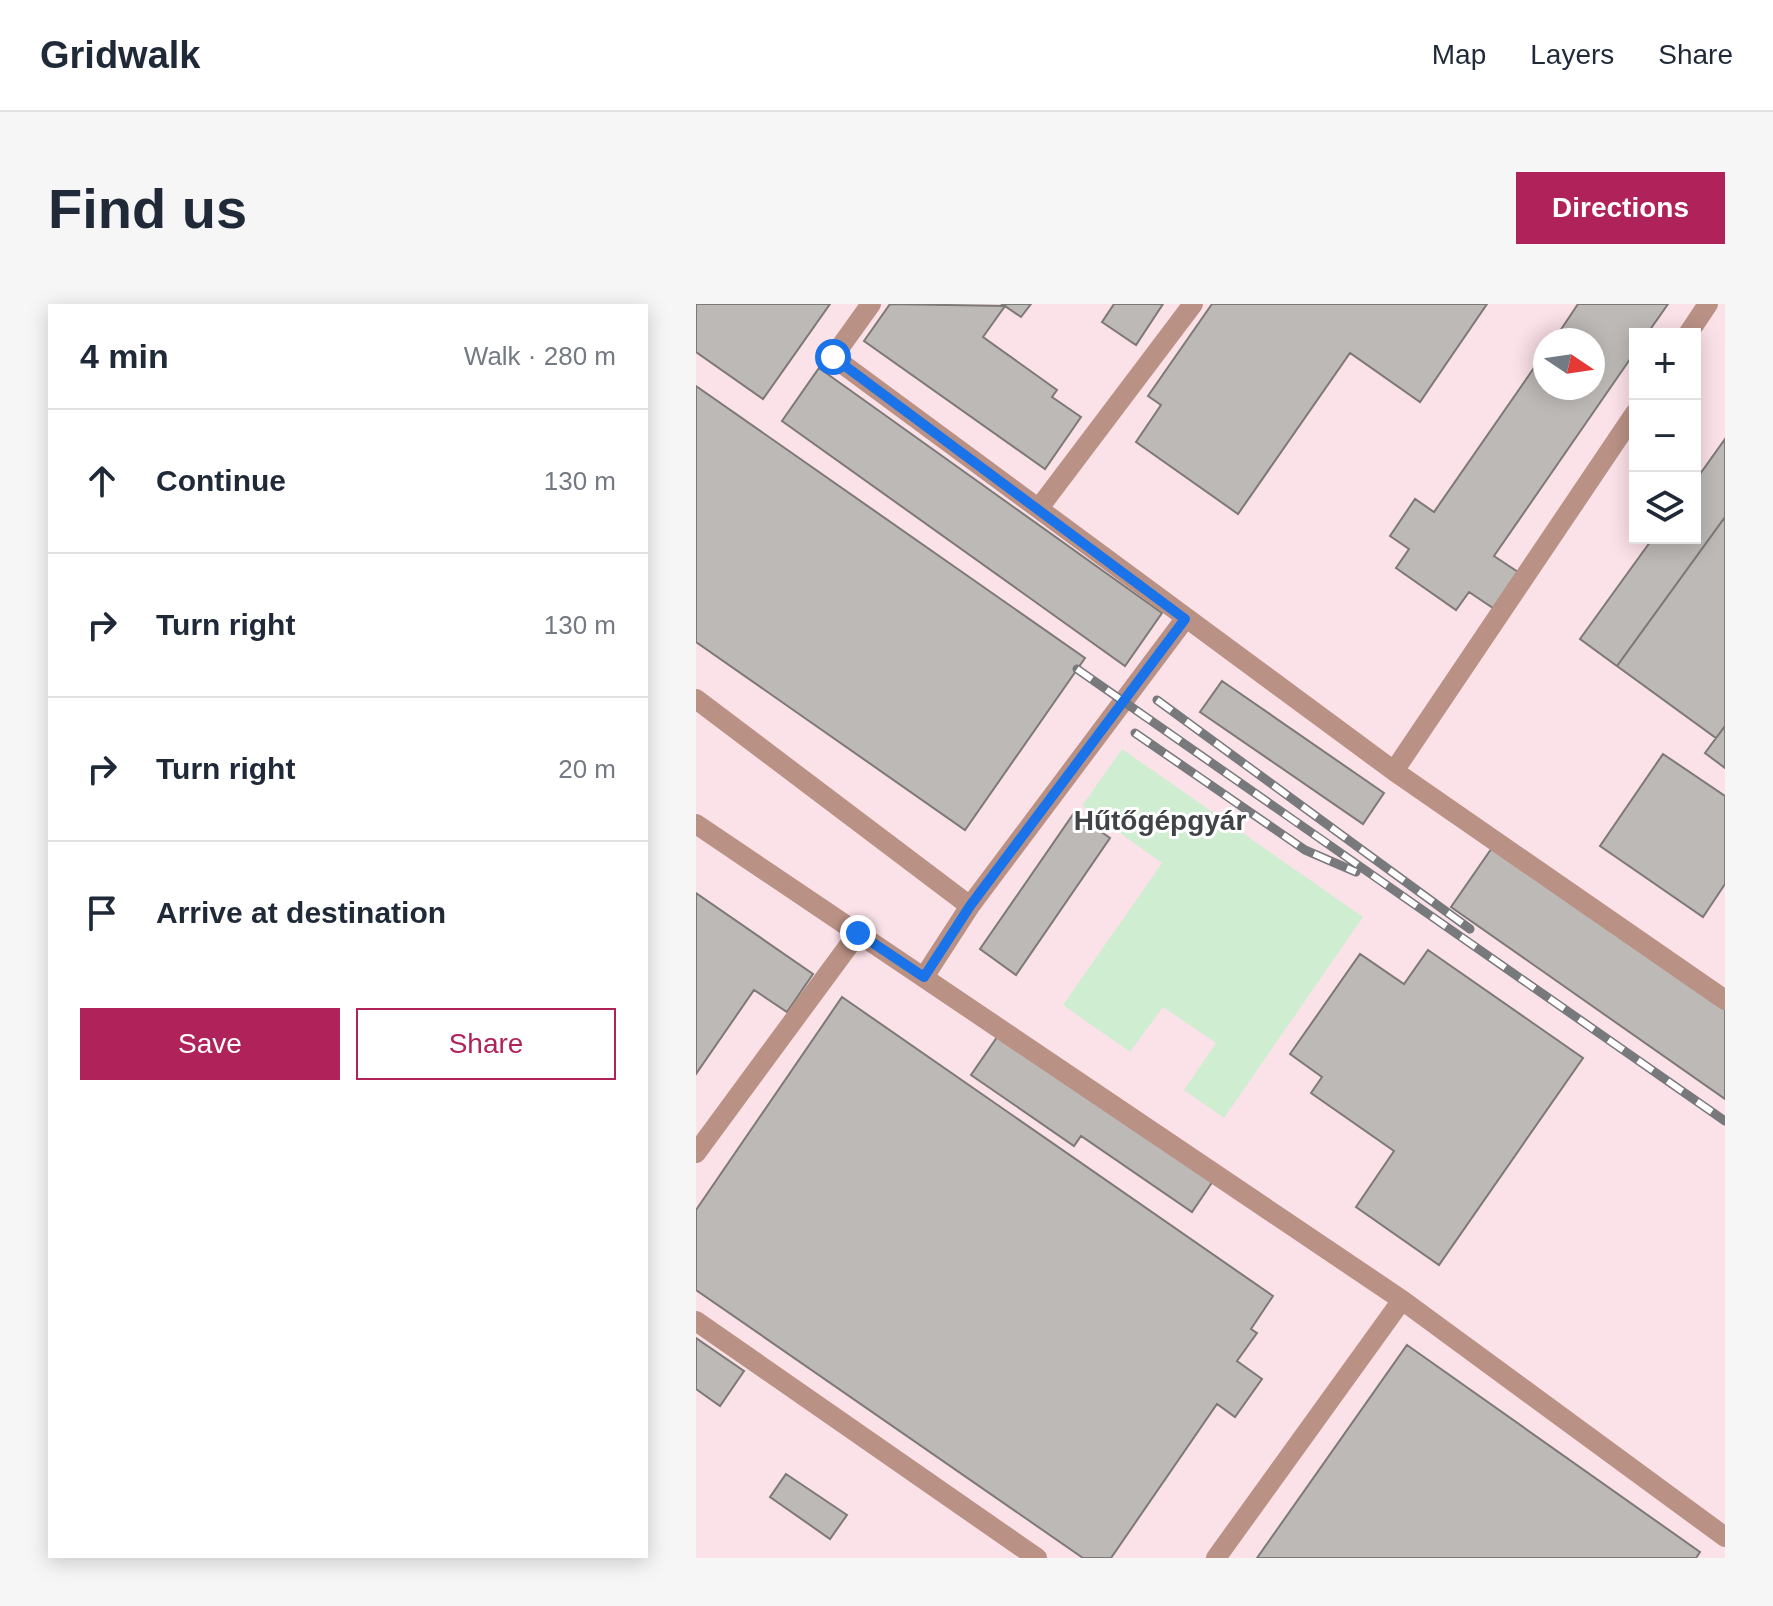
<!DOCTYPE html>
<meta charset="utf-8">
<style>
:root{--surface:#fff;--page:#f6f6f7;--text:#1f2937;--muted:#747a83;--line:#e0e1e3;--accent:#b0235a}
body{margin:0;font-family:Helvetica,sans-serif;background:var(--page);color:var(--text)}
.controls{position:absolute;right:24px;top:24px;display:grid;overflow:hidden;border-radius:0px;box-shadow:0 4px 20px #0003}
.controls button{width:72px;height:72px;display:grid;place-items:center;padding:0;border:0;border-bottom:2px solid var(--line);background:var(--surface);color:var(--text);font:40px sans-serif}
.compass{position:absolute;left:837px;top:24px;width:72px;height:72px;border-radius:50%;background:var(--surface);box-shadow:0 4px 20px #0003;rotate:103deg}
.stop{position:absolute;width:24px;height:24px;margin:-18px;border:6px solid #1a73e8;border-radius:50%;background:#fff}
.stop.end{background:#1a73e8;border-color:#fff;box-shadow:0 2px 8px #0008}
.list{margin:0;padding:0;list-style:none}
h2{display:flex;justify-content:space-between;align-items:center;height:104px;margin:0;padding:0 32px;font-size:34px}
h2 small{font-size:26px;font-weight:400;color:var(--muted)}
.list li{display:grid;grid-template-columns:52px 1fr auto;gap:24px;align-items:center;box-sizing:border-box;height:144px;padding:0 32px;border-top:2px solid var(--line)}
.list b{display:block;font-size:30px;white-space:nowrap}
.list em{font-size:26px;font-style:normal;color:var(--muted)}
.actions{display:flex;gap:16px;padding:24px 32px}
.actions a{flex:1;padding:18px 0;border:2px solid var(--accent);border-radius:0px;text-align:center;font-size:28px;color:var(--accent)}
.actions .main{background:var(--accent);color:#fff}
.icon{flex:none;width:44px;height:44px;fill:none;stroke:currentColor;stroke-width:2;stroke-linecap:round;stroke-linejoin:round}
.map{position:relative;flex:none;width:1029px;height:1254px;overflow:hidden;border-radius:0px}
header{display:flex;align-items:center;gap:48px;box-sizing:border-box;height:112px;padding:0 40px;background:var(--surface);border-bottom:2px solid var(--line)}
header strong{font-size:38px}
nav{display:flex;gap:44px;margin-inline-start:auto;font-size:28px}
.intro{display:flex;align-items:center;justify-content:space-between;box-sizing:border-box;height:192px;padding:0 48px}
h1{margin:0;font-size:56px}
.button{padding:20px 36px;border-radius:0px;background:var(--accent);color:#fff;font-size:28px;font-weight:700}
main{display:flex;gap:48px;padding:0 48px}
aside{flex:1;background:var(--surface);border-radius:0px;box-shadow:0 4px 20px #0003}
.map>svg:first-child{display:block}
.industrial{fill:#fbe1e8;fill-rule:evenodd}
.green{fill:#cfeed1}
.building{fill:#bdb9b6;stroke:#7d7977;stroke-width:2}
.lines{fill:none;stroke-linecap:round;stroke-linejoin:round}
.minor{stroke:#b99185;stroke-width:20}
.rail-casing{stroke:#77797c;stroke-width:9}
.rail{stroke:#fff;stroke-width:6;stroke-dasharray:18;stroke-linecap:butt}
.route{stroke:#1a73e8;stroke-width:10}
.labels{text-anchor:middle;dominant-baseline:central;stroke-width:6;stroke-linejoin:round;paint-order:stroke}
.district-label{font-size:28px;font-weight:bold;fill:#414447;stroke:#fff}
</style>
<header>
<strong>Gridwalk</strong>
<nav><a>Map</a><a>Layers</a><a>Share</a></nav>
</header>
<div class="intro"><h1>Find us</h1><a class="button">Directions</a></div>
<main>
<aside>
<h2>4 min<small>Walk · 280 m</small></h2>
<ul class="list">
<li><svg class="icon" aria-label="ahead" viewBox="0 0 24 24"><path d="M12 20V5M6 11l6-6 6 6"/></svg><div><b>Continue</b></div><em>130 m</em></li>
<li><svg class="icon" aria-label="right" viewBox="0 0 24 24"><path d="M7 20v-9h11M14 6l5 5-5 5"/></svg><div><b>Turn right</b></div><em>130 m</em></li>
<li><svg class="icon" aria-label="right" viewBox="0 0 24 24"><path d="M7 20v-9h11M14 6l5 5-5 5"/></svg><div><b>Turn right</b></div><em>20 m</em></li>
<li><svg class="icon" aria-label="arrive" viewBox="0 0 24 24"><path d="M6 21V4h12l-3 4 3 4H6"/></svg><div><b>Arrive at destination</b></div></li>
</ul>
<div class="actions"><a class="main">Save</a><a>Share</a></div>
</aside>
<div class="map">
<svg width="1029" height="1254" viewBox="0 0 1029 1254">
<rect width="100%" height="100%" fill="#eff3f7"/>
<path class="industrial" d="M0 0H1029V1254H0ZM939 30H999V234H939ZM849 36H897V84H849Z"/>
<path class="green" d="M426 445 667 613 528 814 488 786 520 739 467 703 434 748 367 701 466 559 386 502Z"/>
<path class="building" d="M0 0H134L67 95 0 48Z
M194 0 309 2 287 33 361 86 356 93 385 113 349 165 168 37Z
M306 0H335L325 13Z
M418 0H467L440 41 406 18Z
M516 0H791L724 98 654 49 542 210 440 138 465 101 452 92Z
M882 0H972L951 30H939V48L798 252 822 268 797 304 773 288 760 306 700 264 713 245 694 232 719 195 738 208 849 48V84H897V36H858Z
M123 64 466 309 429 362 86 117Z
M0 82 389 354 269 526 0 338Z
M1029 135V213L921 362 884 335 957 234H999V177Z
M1029 213V422L1020 434 921 362Z
M526 377 688 489 667 520 504 408Z
M1029 422V464L1009 449Z
M967 450 1029 492V580L1007 613 904 542Z
M378 509 414 534 320 671 284 645Z
M798 541 1029 703V795L755 603Z
M0 589 117 670 91 708 58 686 0 770Z
M732 646 887 754 743 961 660 903 698 847 615 789 626 773 594 750 664 650 708 680Z
M146 693 577 992 555 1025 561 1029 541 1057 566 1075 539 1113 521 1100 415 1254H387L0 986V906Z
M306 726 519 874 496 908 385 832 378 842 275 771Z
M0 1034 48 1067 24 1102 0 1085Z
M711 1041 1004 1248 1000 1254H561Z
M90 1170 151 1211 134 1235 74 1193Z"/>
<g class="lines">
<path class="minor" d="M175 0 137 53 698 467 1029 696
M992 30 1012 0
M343 204 497 0
M0 395 274 602
M698 467 939 109
M0 520 706 996 1029 1233
M228 673 274 602 489 315
M0 849 162 629
M0 1017 341 1254
M520 1254 706 996"/>
<defs>
<path id="rail" d="M381 365 1029 817
M461 396 774 625
M439 429 609 546 660 568"/>
</defs>
<use href="#rail" class="rail-casing"/>
<use href="#rail" class="rail"/>
</g>
<g class="lines">
<path class="route" d="M137 53 489 315 274 602 228 673 162 629"/>
</g>
<g class="labels">
<g class="district-label">
<text x="464" y="516">Hűtőgépgyár</text>
</g>
</g>
</svg>
<div class="controls">
<button>+</button>
<button>−</button>
<button><svg class="icon" aria-label="layers" viewBox="0 0 24 24"><path d="M12 4l9 5-9 5-9-5zM3 14l9 5 9-5"/></svg></button>
</div>
<svg class="compass" viewBox="-18 -18 36 36"><path d="M0-13l5 13h-10z" fill="#e53935"/><path d="M0 13l5-13h-10z" fill="#747a83"/></svg>
<div class="stop" style="left:137px;top:53px"></div>
<div class="stop end" style="left:162px;top:629px"></div>
</div>
</main>
